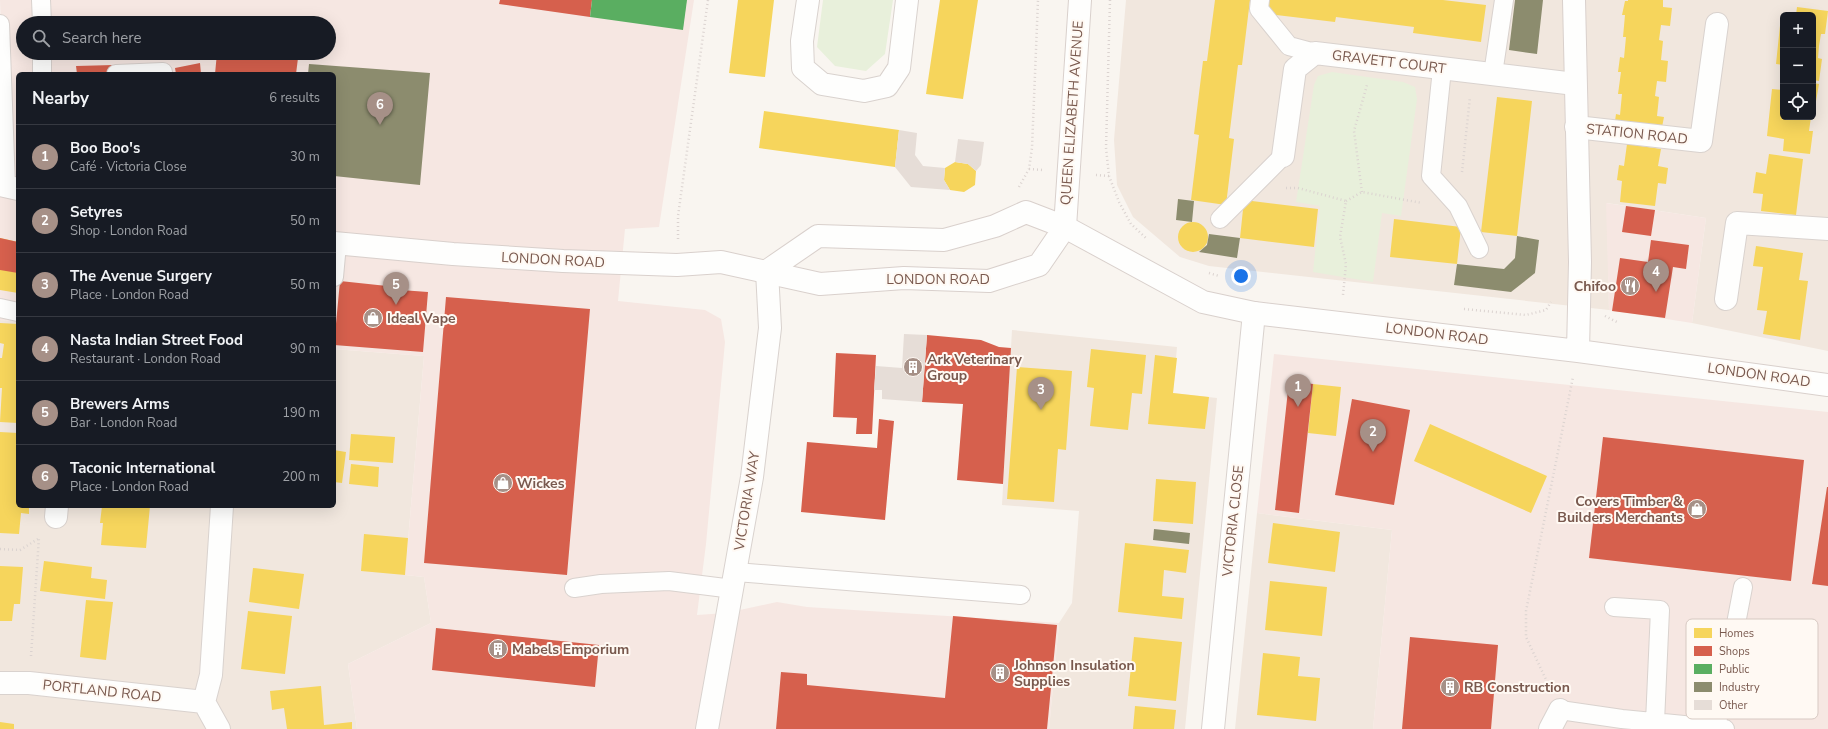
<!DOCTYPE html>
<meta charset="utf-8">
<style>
:root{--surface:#171b24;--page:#20242c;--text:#f1f3f6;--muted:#9ea1a6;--line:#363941;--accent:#a69087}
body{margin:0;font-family:"Nunito Sans",sans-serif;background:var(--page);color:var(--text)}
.controls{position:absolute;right:12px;top:12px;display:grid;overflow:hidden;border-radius:6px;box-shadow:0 4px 16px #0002}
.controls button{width:36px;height:36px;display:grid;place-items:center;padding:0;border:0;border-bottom:1px solid var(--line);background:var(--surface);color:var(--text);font:20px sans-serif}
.you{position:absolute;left:1241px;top:276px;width:14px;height:14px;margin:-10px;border:3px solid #fff;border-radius:50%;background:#1a73e8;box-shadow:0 0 0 6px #1a73e833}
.badge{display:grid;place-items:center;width:26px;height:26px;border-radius:50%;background:var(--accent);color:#fff;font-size:13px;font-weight:700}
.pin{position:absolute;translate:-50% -33px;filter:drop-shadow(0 1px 2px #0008)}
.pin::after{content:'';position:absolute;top:21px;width:14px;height:12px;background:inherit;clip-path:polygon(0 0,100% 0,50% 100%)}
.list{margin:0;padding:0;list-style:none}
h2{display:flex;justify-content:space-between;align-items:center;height:52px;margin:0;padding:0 16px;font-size:17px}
h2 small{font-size:13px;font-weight:400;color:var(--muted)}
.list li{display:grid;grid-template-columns:26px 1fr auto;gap:12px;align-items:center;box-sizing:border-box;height:64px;padding:0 16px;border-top:1px solid var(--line)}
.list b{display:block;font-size:15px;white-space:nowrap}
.list p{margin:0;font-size:13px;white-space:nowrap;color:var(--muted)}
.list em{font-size:13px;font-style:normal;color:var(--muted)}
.icon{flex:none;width:22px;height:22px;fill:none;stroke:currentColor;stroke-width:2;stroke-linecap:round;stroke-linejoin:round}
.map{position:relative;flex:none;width:1828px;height:729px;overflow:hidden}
.search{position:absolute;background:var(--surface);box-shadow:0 4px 16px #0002;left:16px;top:16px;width:320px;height:44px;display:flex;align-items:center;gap:10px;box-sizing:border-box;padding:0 14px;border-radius:22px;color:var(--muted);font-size:15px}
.panel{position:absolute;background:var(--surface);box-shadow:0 4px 16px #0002;left:16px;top:72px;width:320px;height:436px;border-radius:6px}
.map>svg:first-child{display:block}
.residential{fill:#f1e7de;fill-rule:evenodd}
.commercial{fill:#f6e7e2;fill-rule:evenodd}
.green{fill:#e8f0db}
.homes{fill:#f6d55c}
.shops{fill:#d6604d}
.public{fill:#5aae61}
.industry{fill:#8c8c6e}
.building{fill:#e6ddd7}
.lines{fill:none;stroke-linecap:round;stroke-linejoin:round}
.lane-casing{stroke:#d9d2ce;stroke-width:20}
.street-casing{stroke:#d9d2ce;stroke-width:24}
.secondary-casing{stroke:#d9d0cc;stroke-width:24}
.path{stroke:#dbd3d0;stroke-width:2.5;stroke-dasharray:1 3;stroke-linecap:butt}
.lane{stroke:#fefefd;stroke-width:18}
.street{stroke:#fefefd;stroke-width:22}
.secondary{stroke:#fefefd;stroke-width:22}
.labels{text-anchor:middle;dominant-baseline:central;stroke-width:4;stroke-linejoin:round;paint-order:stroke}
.street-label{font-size:14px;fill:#79594e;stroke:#fff9f3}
.poi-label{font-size:14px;font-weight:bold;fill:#79594e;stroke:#fff9f3;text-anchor:start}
.key{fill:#fff9f3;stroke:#d7c9c2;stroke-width:1}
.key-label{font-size:11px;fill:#79594e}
</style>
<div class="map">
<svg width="1828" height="729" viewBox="0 0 1828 729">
<rect width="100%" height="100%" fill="#f9f5f0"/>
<path class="residential" d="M1126 0H1828V351L1692 323 1706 218 1607 203 1609 310 1209 266 1180 257 1133 217 1117 185 1114 140ZM1783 15H1813V117H1783Z
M0 320 18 321V506H334V349L424 356 405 575 424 577 431 623 348 664 357 729H0Z
M1012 330 1177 347 1173 393 1217 398 1185 729H1049L1059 623 1072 603 1079 511 1002 505Z
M1257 513 1392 530 1373 729H1235Z"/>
<path class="commercial" d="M0 0H694L659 227 625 229 618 301 705 310 721 319 725 342 706 544 697 615 726 613 777 602 807 607 1059 623 1049 729H357L348 664 431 623 424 577 405 575 424 356 334 349V74H18V321L0 320V188L6 186ZM23 23H329V53H23Z
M1606 203 1706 218 1692 323 1609 310Z
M1274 354 1828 412V729H1373L1392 530 1257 513Z"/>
<path class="green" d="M823 0H893L885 54 866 71 835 66 817 47Z
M1332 72 1403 82 1415 87 1417 99 1401 216 1382 213 1373 282 1313 272 1320 206 1296 202 1314 85 1318 76Z"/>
<path class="homes" d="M738 0H774L765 77 729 73Z
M940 0H978L963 99 926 94Z
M1215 0H1250L1242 65H1238L1229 138 1234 139 1226 205 1191 200 1199 135 1194 134 1203 61H1207Z
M1269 0H1443L1486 5 1481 42 1413 33 1414 27 1336 17 1335 22 1267 14Z
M1628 0H1663V7L1672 8 1670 26 1661 25 1659 40 1663 41 1661 60 1668 61 1666 82 1657 81 1655 96 1659 97 1657 116 1664 117 1662 127 1615 121 1616 114 1620 115 1622 94H1618L1621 72H1618L1620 57 1624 58 1626 37H1623L1625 15H1622L1625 1H1628Z
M1797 7 1828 11 1825 34H1821L1819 46 1818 58 1822 59 1819 81 1813 80V15H1796Z
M1781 16H1783V65L1776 64Z
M1813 83 1819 84 1815 107 1813 106Z
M1772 89 1783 90V117H1811L1809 131H1813L1810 154 1783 151 1784 139 1767 136Z
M1497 97 1532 101 1517 236 1481 232Z
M764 111 899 130 895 167 759 148Z
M1627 144 1661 149 1658 166 1668 168 1666 184 1658 183 1655 206 1620 202 1622 181 1617 180 1619 165 1624 166Z
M1769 154 1803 159 1796 215 1761 211 1763 194 1753 193 1756 172 1766 174Z
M955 162 968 164 976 171 975 185 964 192 950 190 944 180 945 168Z
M1244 200 1318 209 1314 247 1240 238Z
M1394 219 1461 227 1457 264 1390 257Z
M1178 237a15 15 0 1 1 30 0a15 15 0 1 1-30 0Z
M0 238 18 242V293L0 290Z
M1756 246 1803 253 1799 280 1808 281 1800 340 1763 334 1767 311 1757 310 1763 267 1753 266Z
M0 323 18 324V423L0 422 2 388H0V358H2L4 344 0 343Z
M1091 349 1146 355 1142 394 1132 393 1128 430 1090 426 1094 388 1087 387Z
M1155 355 1177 358 1173 393 1209 397 1205 429 1148 424Z
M1017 367 1072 371 1066 450 1058 449 1054 502 1007 499Z
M1313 384 1341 387 1336 436 1308 433Z
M1430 424 1547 476 1531 513 1414 461Z
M0 432 18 433V506H29V514L21 513 19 534 0 533Z
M351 434 395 437 393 463 349 460Z
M334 450 346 452 342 483 334 482Z
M351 464 379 467 378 487 349 484Z
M1156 479 1196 482 1193 524 1153 521Z
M102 506H150L146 548 101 545 103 523H100Z
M1273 523 1340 532 1335 572 1268 563Z
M364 534 408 538 405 575 361 571Z
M1125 543 1189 550 1186 573 1164 570 1162 596 1184 598 1182 619 1118 612Z
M44 561 92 567 91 578 107 580 105 599 40 591Z
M0 566 23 567 20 604H14L12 621H0Z
M253 568 304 574 299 609 249 602Z
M1270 581 1327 587 1322 636 1265 630Z
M86 600 113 602 106 660 80 657Z
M248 611 292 616 285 674 241 669Z
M1134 637 1182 642 1176 701 1128 696Z
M1263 653 1300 657 1298 676 1320 678 1316 721 1257 715Z
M321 686 324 725 352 722V729H287L284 708 272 710 270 691Z
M1135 706 1176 710 1174 729H1133Z
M0 722 14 724V729H0Z"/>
<path class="shops" d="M500 0H592L590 17 499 4Z
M217 53H241L298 58 296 74H215Z
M200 63 201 74H176L175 68Z
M151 64V74H77L76 66Z
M1626 206 1655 210 1651 236 1622 232Z
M0 238 18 242V273L0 270Z
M1651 240 1689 245 1686 269 1673 267 1665 318 1612 311 1620 258 1648 262Z
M340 281 387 286V289L428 292 423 352 334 345Z
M446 297 590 309 567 575 424 563Z
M927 335 981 340 999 347 1011 348 1003 484 957 480 963 404 922 402Z
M836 353 876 355 872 434H856L857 418 833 417Z
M1289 381 1313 384 1299 513 1275 510Z
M1352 399 1410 410 1394 505 1335 495Z
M879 419 894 421 885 520 801 512 807 442 877 448Z
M1603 437 1804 460 1791 581 1589 558Z
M1827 487H1828V586L1812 584Z
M953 616 1057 625 1047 729H776L781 672 807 674V685L945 698Z
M436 628 599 645 595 687 432 670Z
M1410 637 1498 645 1491 729H1402Z"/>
<path class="public" d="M592 0H687L683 30 590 17Z"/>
<path class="industry" d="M1515 0H1543L1537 54 1509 50Z
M309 64 430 73 420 185 334 176V74H308Z
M1178 199 1194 201 1192 222 1176 220Z
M1209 234 1240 238 1237 258 1199 252 1207 245Z
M1517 236 1539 240 1535 273 1511 292 1454 285 1457 264 1504 269 1515 258Z
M1154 529 1190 533 1189 544 1153 540Z"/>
<path class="building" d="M899 130 917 133 915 155 923 166 945 168 944 180 950 190 911 187 895 167Z
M958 139 984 142 981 165 976 171 968 164 955 162Z
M904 334 927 335 922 402 882 399V390H874L876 366 902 368Z"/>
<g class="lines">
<defs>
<path id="lane" d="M41 0 42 23
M1260 0 1259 9 1289 46 1315 53
M0 24 6 186
M42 53V74
M1442 69 1431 176 1458 206 1479 249
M116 74 163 72V74
M1493 74 1504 0
M1220 219 1283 156
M334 277 337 244
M0 308 18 312
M736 572 1021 595
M574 588 601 584 669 581 733 589
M1614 607 1660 610 1655 722
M1560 710 1622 719 1725 729
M1716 728 1743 587"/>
<path id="street" d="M808 0 802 41 803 68 822 84 864 91 887 86 899 68 907 0
M1576 127 1701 141 1717 24
M1283 156 1295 69 1315 53 1575 84
M1726 299 1737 223 1828 229
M56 517 57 506
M0 683H29L204 702
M219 729 204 702 211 675 222 506
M707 729 752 477 770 328 767 271
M1213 729 1254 313
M1550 729 1560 710"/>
<path id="secondary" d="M1574 0 1580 262 1578 351
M0 185 18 189
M1065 227 1080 0
M334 243 453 254 563 261 677 265 721 262 820 284 904 278 989 281 1039 265 1065 227
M767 271 818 236 944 240 995 226 1026 212 1065 227 1203 302 1254 313 1578 351 1828 385"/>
</defs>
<use href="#lane" class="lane-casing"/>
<use href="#street" class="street-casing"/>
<use href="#secondary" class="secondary-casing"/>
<path class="path" d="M1110 0 1106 148 1109 176 1119 202 1131 224 1147 239
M1029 169 1043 170
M1462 172 1470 97
M1096 175 1109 176
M1019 187 1029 169 1032 148 1038 0
M1286 188H1298L1346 201 1340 237 1346 264 1343 295
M1362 192 1354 131 1367 85
M1346 201 1362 192 1422 203
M678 239V216L708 0
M1209 273 1219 276
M1464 309 1526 315 1546 310 1551 302
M1605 316 1617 322
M0 549 20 550 38 539
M31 656 39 537
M1549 686 1526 637V611L1573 377"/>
<use href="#lane" class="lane"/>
<use href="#street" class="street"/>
<use href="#secondary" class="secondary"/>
</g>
<defs>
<symbol id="restaurant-disc" viewBox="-11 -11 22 22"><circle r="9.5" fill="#a69087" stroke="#fff9f3"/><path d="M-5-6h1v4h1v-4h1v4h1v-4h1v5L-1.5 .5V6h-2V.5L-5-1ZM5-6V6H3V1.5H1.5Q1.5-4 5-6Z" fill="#fff"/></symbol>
<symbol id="shop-disc" viewBox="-11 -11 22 22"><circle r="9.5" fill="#a69087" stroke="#fff9f3"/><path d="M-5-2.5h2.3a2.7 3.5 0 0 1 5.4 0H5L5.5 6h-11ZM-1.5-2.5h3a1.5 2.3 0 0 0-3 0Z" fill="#fff"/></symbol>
<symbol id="building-disc" viewBox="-11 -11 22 22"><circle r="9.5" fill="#a69087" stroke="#fff9f3"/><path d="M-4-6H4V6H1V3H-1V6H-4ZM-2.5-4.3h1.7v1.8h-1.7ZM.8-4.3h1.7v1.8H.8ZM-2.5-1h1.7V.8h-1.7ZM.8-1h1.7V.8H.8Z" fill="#fff"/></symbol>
</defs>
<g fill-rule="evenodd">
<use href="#restaurant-disc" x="1619" y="275" width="22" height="22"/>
<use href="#shop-disc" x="362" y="307" width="22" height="22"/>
<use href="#building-disc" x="902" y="356" width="22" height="22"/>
<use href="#shop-disc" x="492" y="472" width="22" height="22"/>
<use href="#shop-disc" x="1686" y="498" width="22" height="22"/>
<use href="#building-disc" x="487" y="638" width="22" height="22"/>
<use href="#building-disc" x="989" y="662" width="22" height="22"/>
<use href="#building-disc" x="1439" y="676" width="22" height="22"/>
</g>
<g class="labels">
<g class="street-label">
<text transform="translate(1389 62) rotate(7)">GRAVETT COURT</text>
<text transform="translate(1072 113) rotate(-86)">QUEEN ELIZABETH AVENUE</text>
<text transform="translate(1637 134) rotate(6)">STATION ROAD</text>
<text transform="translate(553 260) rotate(3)">LONDON ROAD</text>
<text x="938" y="279">LONDON ROAD</text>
<text transform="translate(1437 334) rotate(7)">LONDON ROAD</text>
<text transform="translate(1759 375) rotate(8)">LONDON ROAD</text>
<text transform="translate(747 501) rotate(-81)">VICTORIA WAY</text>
<text transform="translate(1233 521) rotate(-84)">VICTORIA CLOSE</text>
<text transform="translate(102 691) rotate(6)">PORTLAND ROAD</text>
</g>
<g class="poi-label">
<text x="1616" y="286" text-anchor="end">Chifoo</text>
<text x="387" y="318">Ideal Vape</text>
<text x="927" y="359">Ark Veterinary<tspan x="927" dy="16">Group</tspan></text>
<text x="517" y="483">Wickes</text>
<text x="1683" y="501" text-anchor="end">Covers Timber &amp;<tspan x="1683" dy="16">Builders Merchants</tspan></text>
<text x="512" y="649">Mabels Emporium</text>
<text x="1014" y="665">Johnson Insulation<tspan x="1014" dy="16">Supplies</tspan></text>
<text x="1464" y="687">RB Construction</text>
</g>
</g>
<rect x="1686" y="619" width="132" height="100" rx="6" class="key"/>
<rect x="1694" y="628" width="18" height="10" fill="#f6d55c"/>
<rect x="1694" y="646" width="18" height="10" fill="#d6604d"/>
<rect x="1694" y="664" width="18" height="10" fill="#5aae61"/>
<rect x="1694" y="682" width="18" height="10" fill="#8c8c6e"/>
<rect x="1694" y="700" width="18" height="10" fill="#e6ddd7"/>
<g class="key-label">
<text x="1719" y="637">Homes</text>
<text x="1719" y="655">Shops</text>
<text x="1719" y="673">Public</text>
<text x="1719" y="691">Industry</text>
<text x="1719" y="709">Other</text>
</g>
</svg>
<div class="controls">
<button>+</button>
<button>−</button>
<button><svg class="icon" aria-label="locate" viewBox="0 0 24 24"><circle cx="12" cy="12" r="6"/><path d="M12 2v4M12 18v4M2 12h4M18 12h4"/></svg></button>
</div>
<div class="you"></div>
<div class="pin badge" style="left:1298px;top:407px">1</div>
<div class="pin badge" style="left:1373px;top:452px">2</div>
<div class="pin badge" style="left:1041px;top:410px">3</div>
<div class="pin badge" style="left:1656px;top:292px">4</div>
<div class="pin badge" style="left:396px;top:305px">5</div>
<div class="pin badge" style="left:380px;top:125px">6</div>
<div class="search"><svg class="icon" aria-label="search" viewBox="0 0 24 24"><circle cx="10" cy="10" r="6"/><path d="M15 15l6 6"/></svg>Search here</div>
<section class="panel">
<h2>Nearby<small>6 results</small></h2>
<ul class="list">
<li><span class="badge">1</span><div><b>Boo Boo's</b><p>Café · Victoria Close</p></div><em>30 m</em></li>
<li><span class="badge">2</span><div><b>Setyres</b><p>Shop · London Road</p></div><em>50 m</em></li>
<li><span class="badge">3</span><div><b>The Avenue Surgery</b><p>Place · London Road</p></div><em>50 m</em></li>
<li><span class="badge">4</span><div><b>Nasta Indian Street Food</b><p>Restaurant · London Road</p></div><em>90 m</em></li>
<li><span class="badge">5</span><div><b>Brewers Arms</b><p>Bar · London Road</p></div><em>190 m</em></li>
<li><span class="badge">6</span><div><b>Taconic International</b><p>Place · London Road</p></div><em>200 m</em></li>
</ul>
</section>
</div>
